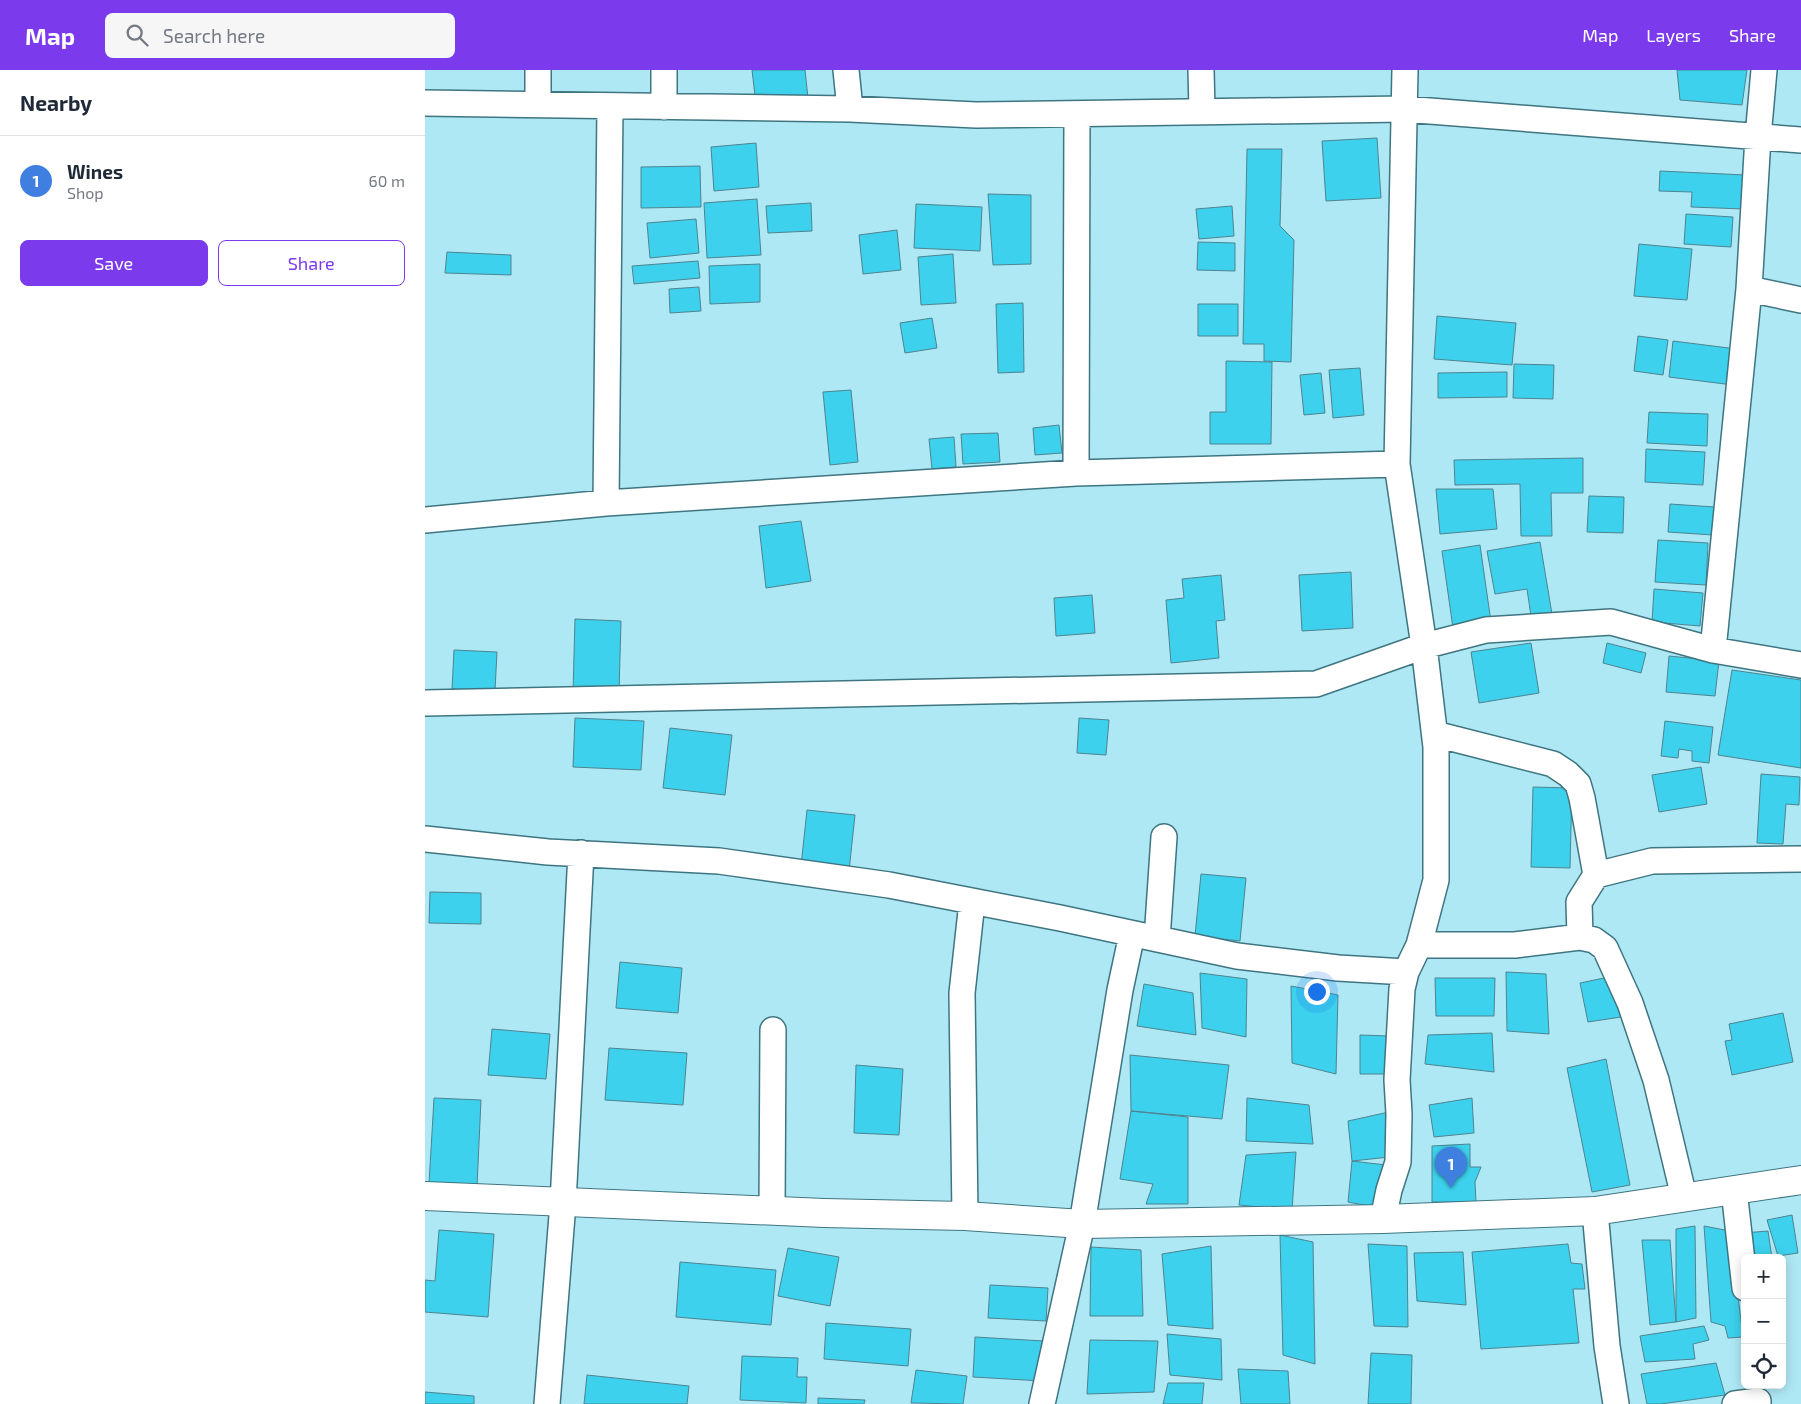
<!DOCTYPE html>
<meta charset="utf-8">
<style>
:root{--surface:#fff;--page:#f6f6f7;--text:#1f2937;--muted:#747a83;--line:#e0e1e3;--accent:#7c3aed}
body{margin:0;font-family:"Exo 2",sans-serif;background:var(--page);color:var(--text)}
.controls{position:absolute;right:15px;bottom:15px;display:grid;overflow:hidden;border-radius:8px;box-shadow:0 2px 12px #0003}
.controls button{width:45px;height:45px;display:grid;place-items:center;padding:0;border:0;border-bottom:1px solid var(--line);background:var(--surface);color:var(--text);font:25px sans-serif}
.you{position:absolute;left:891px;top:921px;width:18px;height:18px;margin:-12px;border:4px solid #fff;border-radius:50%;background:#1a73e8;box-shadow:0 0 0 8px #1a73e833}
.badge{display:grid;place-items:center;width:32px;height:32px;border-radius:50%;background:var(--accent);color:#fff;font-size:16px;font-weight:700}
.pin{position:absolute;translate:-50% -41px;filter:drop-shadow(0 1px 2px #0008)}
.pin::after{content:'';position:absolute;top:26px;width:18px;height:15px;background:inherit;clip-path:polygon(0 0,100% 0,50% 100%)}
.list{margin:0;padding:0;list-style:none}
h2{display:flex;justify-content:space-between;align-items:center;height:65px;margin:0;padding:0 20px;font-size:21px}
h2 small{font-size:16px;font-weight:400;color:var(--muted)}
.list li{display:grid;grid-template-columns:32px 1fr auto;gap:15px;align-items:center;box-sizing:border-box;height:90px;padding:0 20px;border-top:1px solid var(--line)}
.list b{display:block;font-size:19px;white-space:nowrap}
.list p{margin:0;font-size:16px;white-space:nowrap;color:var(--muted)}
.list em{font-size:16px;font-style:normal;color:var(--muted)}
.actions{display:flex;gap:10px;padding:15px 20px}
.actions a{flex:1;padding:11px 0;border:1px solid var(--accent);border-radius:8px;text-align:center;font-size:18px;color:var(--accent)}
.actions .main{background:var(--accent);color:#fff}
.icon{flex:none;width:28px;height:28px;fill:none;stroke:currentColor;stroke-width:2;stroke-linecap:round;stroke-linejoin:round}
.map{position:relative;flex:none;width:1376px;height:1334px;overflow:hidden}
header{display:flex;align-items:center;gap:30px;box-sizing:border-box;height:70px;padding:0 25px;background:var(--accent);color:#fff}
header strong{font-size:24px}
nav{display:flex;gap:28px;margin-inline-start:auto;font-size:18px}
.search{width:350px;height:45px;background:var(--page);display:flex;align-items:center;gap:12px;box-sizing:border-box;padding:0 18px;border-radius:8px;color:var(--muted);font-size:19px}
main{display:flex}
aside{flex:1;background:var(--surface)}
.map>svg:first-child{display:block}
.building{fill:#3dd1ed;stroke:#4d8490}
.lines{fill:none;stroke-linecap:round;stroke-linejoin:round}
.street-casing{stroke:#3e7580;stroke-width:28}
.secondary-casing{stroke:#3e7580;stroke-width:30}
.street{stroke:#fff;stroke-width:25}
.secondary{stroke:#fff;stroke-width:28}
</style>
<header>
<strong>Map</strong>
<div class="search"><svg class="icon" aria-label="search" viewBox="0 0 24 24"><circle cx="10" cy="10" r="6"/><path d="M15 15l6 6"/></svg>Search here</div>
<nav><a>Map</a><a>Layers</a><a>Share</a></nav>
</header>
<main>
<aside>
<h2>Nearby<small></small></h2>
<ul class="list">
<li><span class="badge" style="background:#3f7fe0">1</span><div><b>Wines</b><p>Shop</p></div><em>60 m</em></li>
</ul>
<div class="actions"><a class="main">Save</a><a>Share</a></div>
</aside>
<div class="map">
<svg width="1376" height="1334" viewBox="0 0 1376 1334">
<rect width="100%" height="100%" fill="#afe8f5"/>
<path class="building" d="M327 0H380L383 28 331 34Z
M1252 0H1322L1317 35 1255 30Z
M952 68 956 128 901 131 897 71Z
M331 73 334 117 289 121 286 77Z
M822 79H857L855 156 869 170 866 292 839 291V274H818Z
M275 96 276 137 216 138V97Z
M1235 101 1321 105 1319 139 1266 137 1267 122 1234 121Z
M563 124 606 125V194L568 195Z
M332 129 336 185 282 188 279 133Z
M386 133 387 161 343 163 341 136Z
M491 134 557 137 555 181 489 178Z
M807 136 809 166 774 169 771 139Z
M1261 144 1308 147 1306 177 1259 174Z
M271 149 274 183 225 188 222 153Z
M472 160 476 200 438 204 434 165Z
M773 172 810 173V201L772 200Z
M1214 174 1267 179 1262 230 1209 226Z
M22 182 86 185V205L20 203Z
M528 184 531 233 496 235 493 187Z
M273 191 275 208 209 214 207 196Z
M335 194V232L285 234 284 196Z
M274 217 276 241 245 243 244 219Z
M598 233 599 302 573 303 571 234Z
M773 234H813V266H773Z
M1012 246 1091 253 1087 295 1009 289Z
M507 248 512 278 480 283 475 253Z
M1213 266 1243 270 1238 305 1209 301Z
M1248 271 1312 279 1308 315 1244 307Z
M801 291 847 292 846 374H785V342H801Z
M1089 294 1129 295 1128 329 1088 328Z
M935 298 939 345 908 348 904 300Z
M1082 302V327L1013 328V303Z
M896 303 900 343 879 345 875 305Z
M426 320 433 392 405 395 398 322Z
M1224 342 1283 344 1282 376 1222 373Z
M634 355 637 383 610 385 608 358Z
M573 363 575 392 538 394 536 364Z
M529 367 531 397 507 399 504 369Z
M1221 379 1280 382 1278 415 1220 412Z
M1158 388V423H1126L1127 466H1096L1095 414 1030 415 1029 390Z
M1011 419H1068L1072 459 1015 464Z
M1164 426 1199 427 1198 463 1162 462Z
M1245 434 1290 437 1288 465 1243 462Z
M376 451 386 511 341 518 334 456Z
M1233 470 1283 473 1281 515 1230 512Z
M1115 472 1128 550 1107 553 1102 519 1070 524 1062 481Z
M1055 475 1066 552 1028 558 1017 481Z
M926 502 928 558 877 561 874 505Z
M796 505 800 550 791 551 794 588 746 593 741 530 759 528 757 509Z
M1229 519 1278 523 1275 556 1227 552Z
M667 525 670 563 631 566 629 528Z
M150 549 196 551 194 623 148 622Z
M1106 573 1114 623 1054 633 1046 582Z
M1182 573 1221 583 1216 603 1178 593Z
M29 580 72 582 70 621 27 619Z
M1244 586 1294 591 1290 626 1241 622Z
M1307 600 1376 610V698L1293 685Z
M150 648 219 651 216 700 148 697Z
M654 648 684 650 681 685 652 683Z
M1240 651 1288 657 1284 693 1267 691V681L1254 679 1253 688 1236 686Z
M245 658 307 665 300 725 238 718Z
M1276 697 1282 734 1234 742 1227 705Z
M1336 704 1375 707 1374 735 1361 734 1358 774 1332 773Z
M1108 717 1147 718 1145 798 1106 797Z
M382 740 430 745 424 801 376 796Z
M776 804 821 808 815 871 770 866Z
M5 822 56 823V854L4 853Z
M195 892 257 898 253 943 191 938Z
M1081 902 1121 904 1124 964 1082 961Z
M775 903 822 909 821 967 777 958Z
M1184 907 1196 947 1163 952 1155 913Z
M1010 908H1070L1069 946H1011Z
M719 914 768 923 771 965 712 956Z
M866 916 913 925 911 1004 867 993Z
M1358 943 1368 992 1307 1005 1300 971 1307 970 1304 954Z
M67 959 125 964 121 1009 63 1005Z
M1067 963 1069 1002 1000 994 1003 965Z
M935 965 965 966 962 1004H935Z
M184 978 262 983 258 1035 180 1030Z
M705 985 804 995 797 1049 706 1041Z
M1181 989 1205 1115 1167 1122 1142 998Z
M431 995 478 999 474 1065 429 1063Z
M9 1028 56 1030 52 1116 4 1114Z
M822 1028 884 1035 888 1074 821 1071Z
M1047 1028 1049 1063 1009 1067 1004 1035Z
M706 1041 763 1047V1134H721L728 1114 695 1109Z
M964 1042 974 1086 927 1091 923 1051Z
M1045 1074V1097H1056L1050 1112 1051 1132H1007V1076Z
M871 1082 867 1140 814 1135 821 1085Z
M927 1091 961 1095 960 1139 923 1132Z
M1367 1145 1373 1183 1353 1186 1342 1150Z
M1270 1156 1271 1248 1251 1252V1159Z
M1279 1156 1305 1161 1318 1267 1303 1268 1300 1256 1286 1252Z
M14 1160 69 1164 63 1247 0 1242V1210L10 1211Z
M1343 1161 1347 1188H1321L1318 1163Z
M855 1165 888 1172 890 1294 858 1285Z
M1217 1170H1245L1251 1252 1225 1255Z
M943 1174 982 1176 983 1257 949 1256Z
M1143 1174 1146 1193 1157 1194 1160 1219H1148L1154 1273 1056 1279 1047 1182Z
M786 1176 788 1259 743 1255 737 1184Z
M666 1177 716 1180 718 1246H665Z
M363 1178 414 1187 405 1236 353 1226Z
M1038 1182 1041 1235 992 1231 989 1183Z
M255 1192 351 1200 346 1255 251 1247Z
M565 1215 623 1218 621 1251 563 1248Z
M401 1253 486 1259 483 1296 399 1289Z
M1279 1256 1284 1270 1268 1274 1270 1289 1220 1292 1215 1266Z
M742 1264 796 1269 797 1310 745 1305Z
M550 1267 619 1271 617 1311 548 1307Z
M665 1270 733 1271 729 1322 662 1324Z
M946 1283 987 1285 986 1334H943Z
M317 1286 373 1288 372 1307H382L381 1333 315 1330Z
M1291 1293 1300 1325 1236 1334H1222L1216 1304Z
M813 1299 863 1301 865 1334H816Z
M491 1300 542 1306 538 1334 486 1333Z
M162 1305 264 1316 262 1334H159Z
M743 1313H779L777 1334H738Z
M0 1322 49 1326V1334H0Z
M393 1328 440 1330 439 1334H393Z"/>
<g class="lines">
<defs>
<path id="street" d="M239 0V37
M421 0 425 39
M776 0 777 41
M0 33 425 39 551 45 979 39 1376 70
M113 34V0
M1324 219 1376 230
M651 403 652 44
M181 433 185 36
M0 450 181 433 651 403 972 394
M1288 580 1324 219 1333 67 1339 0
M0 633 891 614 999 576 1061 560 1186 552 1288 580 1376 595
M1010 664 1128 694 1143 704 1153 714 1157 728 1171 805
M0 769 123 782 294 791 464 815 635 848 812 886 913 898 981 902
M1155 867 1154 832 1171 805 1227 791 1376 789
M732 869 739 767
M994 875H1090L1155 867 1169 870 1180 878 1205 933 1231 1010 1259 1127
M1309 1120 1320 1218
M347 1141 348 960
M1170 1141 1182 1276 1191 1334
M540 1146 537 923 547 832
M958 1149 964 1120 973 1092 974 1044 972 1010 977 919 981 902 994 875 1011 810V677L999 576 972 394 980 0
M122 1334 138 1133 156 783
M617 1334 657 1154 695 920 707 864
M1310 1334 1333 1331V1334"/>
<path id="secondary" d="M0 1126 399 1143 540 1146 657 1154 958 1149 1170 1141 1376 1110"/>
</defs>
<use href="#street" class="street-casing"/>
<use href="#secondary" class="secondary-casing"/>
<use href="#street" class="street"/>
<use href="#secondary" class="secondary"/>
</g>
</svg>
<div class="controls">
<button>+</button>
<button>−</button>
<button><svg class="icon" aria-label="locate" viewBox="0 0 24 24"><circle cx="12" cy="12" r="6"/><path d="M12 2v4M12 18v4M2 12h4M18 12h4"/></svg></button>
</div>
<div class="you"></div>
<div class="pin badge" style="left:1026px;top:1118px;background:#3f7fe0">1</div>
</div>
</main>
